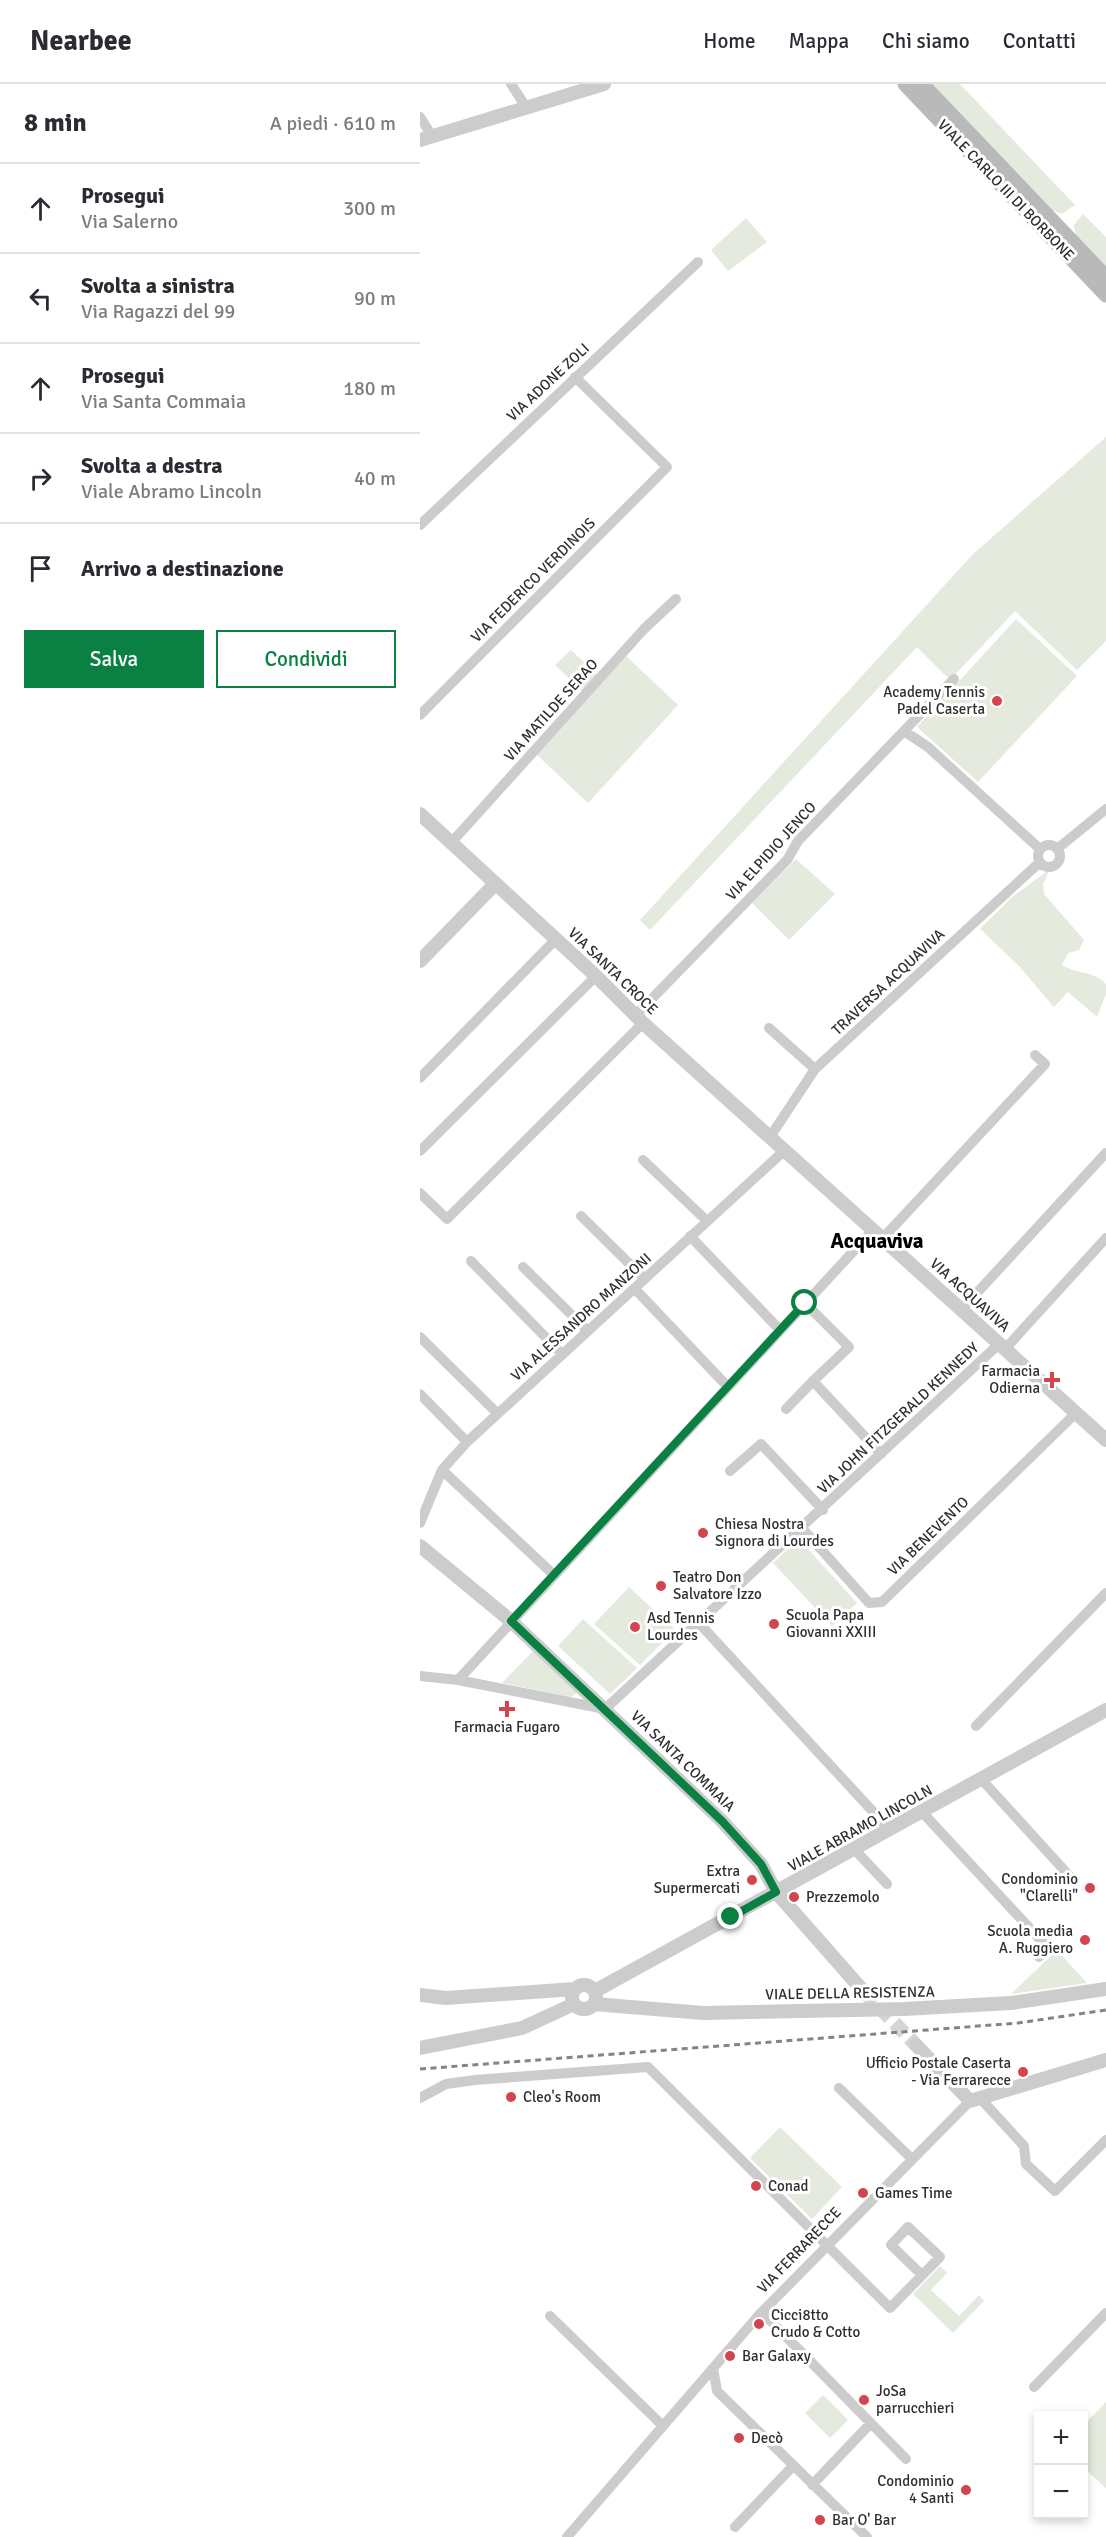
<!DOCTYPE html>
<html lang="it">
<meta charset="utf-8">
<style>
:root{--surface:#fff;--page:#f2f2f3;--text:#2b2b33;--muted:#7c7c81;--line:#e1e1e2;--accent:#0b8043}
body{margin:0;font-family:Signika,sans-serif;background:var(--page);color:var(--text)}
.controls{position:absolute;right:18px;bottom:18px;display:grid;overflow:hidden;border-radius:0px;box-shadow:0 3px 9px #0003}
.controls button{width:54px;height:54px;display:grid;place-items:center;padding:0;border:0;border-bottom:2px solid var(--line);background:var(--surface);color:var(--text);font:30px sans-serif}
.stop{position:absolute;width:18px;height:18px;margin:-14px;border:4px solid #0b8043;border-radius:50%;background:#fff}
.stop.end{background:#0b8043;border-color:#fff;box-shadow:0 2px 6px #0008}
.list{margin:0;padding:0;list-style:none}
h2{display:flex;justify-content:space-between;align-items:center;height:78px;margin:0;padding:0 24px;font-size:26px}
h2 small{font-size:20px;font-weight:400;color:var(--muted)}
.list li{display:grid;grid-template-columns:39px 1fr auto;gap:18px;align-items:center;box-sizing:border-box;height:90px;padding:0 24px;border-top:2px solid var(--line)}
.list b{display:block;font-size:22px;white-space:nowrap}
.list p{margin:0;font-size:20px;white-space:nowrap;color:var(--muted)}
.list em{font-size:20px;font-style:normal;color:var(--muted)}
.actions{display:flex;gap:12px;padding:18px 24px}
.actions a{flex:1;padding:14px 0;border:2px solid var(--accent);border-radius:0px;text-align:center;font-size:21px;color:var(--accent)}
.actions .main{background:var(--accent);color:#fff}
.icon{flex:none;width:33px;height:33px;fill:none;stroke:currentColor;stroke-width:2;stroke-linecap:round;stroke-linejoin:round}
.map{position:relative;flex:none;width:686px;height:2453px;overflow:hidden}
header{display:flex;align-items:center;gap:36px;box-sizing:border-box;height:84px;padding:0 30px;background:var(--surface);border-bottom:2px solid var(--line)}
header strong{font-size:28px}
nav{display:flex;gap:33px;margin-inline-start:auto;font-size:21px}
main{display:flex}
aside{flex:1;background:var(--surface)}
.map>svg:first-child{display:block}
.green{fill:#e4eade}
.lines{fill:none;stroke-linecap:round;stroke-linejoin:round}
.tertiary-tunnel{stroke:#d5d5d5;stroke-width:14;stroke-dasharray:14 7;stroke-linecap:butt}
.minor{stroke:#ccc;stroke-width:10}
.tertiary{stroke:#ccc;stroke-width:14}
.secondary{stroke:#b9b9b9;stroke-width:15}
.rail{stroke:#848484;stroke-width:3;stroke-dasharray:6 4.5;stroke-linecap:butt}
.route{stroke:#0b8043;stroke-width:8}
.poi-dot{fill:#d2454d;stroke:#fff;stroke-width:2}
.labels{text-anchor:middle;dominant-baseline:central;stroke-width:6;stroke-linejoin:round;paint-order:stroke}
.street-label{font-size:15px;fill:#2f2f2f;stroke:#fff}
.poi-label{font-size:15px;fill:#2f2f2f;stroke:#fff;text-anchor:start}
.district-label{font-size:21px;font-weight:bold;fill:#000;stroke:#fff}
</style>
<header>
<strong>Nearbee</strong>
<nav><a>Home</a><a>Mappa</a><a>Chi siamo</a><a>Contatti</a></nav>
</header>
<main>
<aside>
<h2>8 min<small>A piedi · 610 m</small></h2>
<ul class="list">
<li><svg class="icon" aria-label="ahead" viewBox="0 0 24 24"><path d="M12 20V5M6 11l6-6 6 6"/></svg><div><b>Prosegui</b><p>Via Salerno</p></div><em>300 m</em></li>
<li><svg class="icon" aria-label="left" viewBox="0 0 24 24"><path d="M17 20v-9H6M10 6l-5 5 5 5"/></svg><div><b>Svolta a sinistra</b><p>Via Ragazzi del 99</p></div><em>90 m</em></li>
<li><svg class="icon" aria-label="ahead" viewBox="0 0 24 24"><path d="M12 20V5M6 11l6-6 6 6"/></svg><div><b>Prosegui</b><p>Via Santa Commaia</p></div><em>180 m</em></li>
<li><svg class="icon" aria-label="right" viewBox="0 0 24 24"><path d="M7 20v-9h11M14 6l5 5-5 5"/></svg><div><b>Svolta a destra</b><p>Viale Abramo Lincoln</p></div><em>40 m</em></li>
<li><svg class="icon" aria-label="arrive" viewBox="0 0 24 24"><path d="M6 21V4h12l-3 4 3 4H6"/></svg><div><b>Arrivo a destinazione</b></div></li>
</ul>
<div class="actions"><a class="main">Salva</a><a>Condividi</a></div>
</aside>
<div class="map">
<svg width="686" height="2453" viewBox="0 0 686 2453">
<rect width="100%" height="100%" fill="#fff"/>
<path class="green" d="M511 0H540L655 121 642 130 631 126Z
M663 130 686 153V186L656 153 654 141Z
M326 134 347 158 308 187 291 166Z
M686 353V557L657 586 595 527 530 596 497 563 230 846 220 836 552 471Z
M596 535 657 592 558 698 497 643Z
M151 566 178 591 163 608 135 581Z
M205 571 258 621 168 719 115 669Z
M376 775 415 810 369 856 332 819Z
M630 785 623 800 624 810 664 856 659 866 648 869 642 881C656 890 675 887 686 900V910L677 933 648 908 634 923 599 882 560 845 591 814Z
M379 1455 437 1519 412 1542 353 1479Z
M209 1503 255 1546 220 1581 174 1540Z
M163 1535 217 1584 190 1610 138 1562Z
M114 1566 158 1608 151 1613 82 1599Z
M637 1866 667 1899 591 1910Z
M360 2043 422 2103 392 2135 330 2074Z
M520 2182 527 2189 511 2206 539 2232 559 2211 564 2217 533 2249 493 2210Z
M403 2311 428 2336 410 2354 385 2329Z
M686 2318V2404L664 2384V2341Z"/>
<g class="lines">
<path class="tertiary-tunnel" d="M445 1909 496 1961"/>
<path class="minor" d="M91 0 106 23
M0 33 12 52
M0 441 278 178
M0 631 247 383 155 293
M484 647 508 663 620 765
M31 759 224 545 256 515
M618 772a11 11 0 1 1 22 0a11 11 0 1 1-22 0Z
M637 765 686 725
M215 932 367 776 378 757 534 595
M349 944 395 985
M0 994 136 855
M350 1053 395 985 620 778
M0 1067 176 892
M223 1076 287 1137
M0 1109 27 1135 223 939
M161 1132 225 1195
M270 1152 360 1246
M463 1154 625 980 615 971
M51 1177 142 1270
M103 1183 168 1247
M215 1205 307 1302
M385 1219 429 1263 393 1297 461 1370
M542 1225 686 1069
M0 1253 77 1329
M585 1265 686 1154
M0 1310 47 1358
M366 1325 393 1297
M22 1386 134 1491
M310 1387 341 1360 403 1426
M0 1439 22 1386 47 1358 365 1066
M382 1444 449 1519 462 1518 656 1329
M278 1538 470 1746
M0 1592 38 1596 185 1625C316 1503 448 1382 579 1260
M38 1596 453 1146
M556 1642 686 1509
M562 1696 655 1798
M502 1728 628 1864 619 1873
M434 1765 467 1800
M419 2004 492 2075
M559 2013 604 2062 606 2080 635 2107 686 2056
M0 2014 26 2000 55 1996 228 1983 470 2224 520 2173 488 2143 471 2161 502 2191
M342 2228 486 2375
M130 2232 242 2341
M293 2284 297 2307 447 2453
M614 2303 686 2229
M392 2401 451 2339
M315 2443 373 2382
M147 2453 339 2231 550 2017"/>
<path class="tertiary" d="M0 56 184 0
M0 730 176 892 223 939 686 1356
M0 877 75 800
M0 1462 91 1537 302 1737 341 1780 356 1808 445 1909
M152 1913a12 12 0 1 1 24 0a12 12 0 1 1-24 0Z
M175 1907 686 1626
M0 1911 26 1914 155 1905
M174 1920 283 1929 484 1925 591 1919 686 1905
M496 1961 550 2017 686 1976
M0 1964 102 1944 154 1920"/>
<path class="secondary" d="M485 0 686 211
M502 0 686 193"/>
<path class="rail" d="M0 1985 598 1939 686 1926"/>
</g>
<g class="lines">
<path class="route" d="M311 1833 356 1808 341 1780 302 1737 91 1537 385 1219"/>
</g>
<g class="poi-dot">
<circle cx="577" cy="617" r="6"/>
<path d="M629 1287h6v6h6v6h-6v6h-6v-6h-6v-6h6z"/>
<circle cx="283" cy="1449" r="6"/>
<circle cx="241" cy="1502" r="6"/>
<circle cx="354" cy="1540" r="6"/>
<circle cx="215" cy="1543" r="6"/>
<path d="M84 1616h6v6h6v6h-6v6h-6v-6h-6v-6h6z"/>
<circle cx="332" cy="1796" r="6"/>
<circle cx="670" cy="1804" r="6"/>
<circle cx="374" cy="1813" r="6"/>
<circle cx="665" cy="1856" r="6"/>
<circle cx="603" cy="1988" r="6"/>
<circle cx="91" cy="2013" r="6"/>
<circle cx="336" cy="2102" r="6"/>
<circle cx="443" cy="2109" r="6"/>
<circle cx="339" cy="2240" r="6"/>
<circle cx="310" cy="2272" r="6"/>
<circle cx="444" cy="2316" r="6"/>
<circle cx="319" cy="2354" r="6"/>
<circle cx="546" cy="2406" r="6"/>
<circle cx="400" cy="2436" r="6"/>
</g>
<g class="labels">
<g class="street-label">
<text transform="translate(586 106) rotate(46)">VIALE CARLO III DI BORBONE</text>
<text transform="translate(128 298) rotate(-43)">VIA ADONE ZOLI</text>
<text transform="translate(113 496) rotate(-45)">VIA FEDERICO VERDINOIS</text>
<text transform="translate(131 626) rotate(-48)">VIA MATILDE SERAO</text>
<text transform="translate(351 767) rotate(-48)">VIA ELPIDIO JENCO</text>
<text transform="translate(193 887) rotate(44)">VIA SANTA CROCE</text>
<text transform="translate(468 898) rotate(-43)">TRAVERSA ACQUAVIVA</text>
<text transform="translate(550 1211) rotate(42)">VIA ACQUAVIVA</text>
<text transform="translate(161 1233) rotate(-42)">VIA ALESSANDRO MANZONI</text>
<text transform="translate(478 1334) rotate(-43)">VIA JOHN FITZGERALD KENNEDY</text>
<text transform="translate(508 1452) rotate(-44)">VIA BENEVENTO</text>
<text transform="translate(263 1677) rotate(44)">VIA SANTA COMMAIA</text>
<text transform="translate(440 1744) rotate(-29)">VIALE ABRAMO LINCOLN</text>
<text transform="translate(430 1909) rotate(-1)">VIALE DELLA RESISTENZA</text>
<text transform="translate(379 2166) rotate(-46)">VIA FERRARECCE</text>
</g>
<g class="poi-label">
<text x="565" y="608" text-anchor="end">Academy Tennis<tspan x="565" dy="17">Padel Caserta</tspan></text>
<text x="620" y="1287" text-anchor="end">Farmacia<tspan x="620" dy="17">Odierna</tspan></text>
<text x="295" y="1440">Chiesa Nostra<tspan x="295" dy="17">Signora di Lourdes</tspan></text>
<text x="253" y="1493">Teatro Don<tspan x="253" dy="17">Salvatore Izzo</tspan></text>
<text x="366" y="1531">Scuola Papa<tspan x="366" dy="17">Giovanni XXIII</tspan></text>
<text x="227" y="1534">Asd Tennis<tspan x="227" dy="17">Lourdes</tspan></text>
<text x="87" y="1643" text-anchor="middle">Farmacia Fugaro</text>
<text x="320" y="1787" text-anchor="end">Extra<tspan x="320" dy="17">Supermercati</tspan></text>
<text x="658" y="1795" text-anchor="end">Condominio<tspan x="658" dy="17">"Clarelli"</tspan></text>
<text x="386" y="1813">Prezzemolo</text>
<text x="653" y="1847" text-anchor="end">Scuola media<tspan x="653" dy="17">A. Ruggiero</tspan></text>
<text x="591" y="1979" text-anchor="end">Ufficio Postale Caserta<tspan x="591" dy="17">- Via Ferrarecce</tspan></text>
<text x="103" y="2013">Cleo's Room</text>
<text x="348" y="2102">Conad</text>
<text x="455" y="2109">Games Time</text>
<text x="351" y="2231">Cicci8tto<tspan x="351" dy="17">Crudo &amp; Cotto</tspan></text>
<text x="322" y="2272">Bar Galaxy</text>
<text x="456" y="2307">JoSa<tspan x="456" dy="17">parrucchieri</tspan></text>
<text x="331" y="2354">Decò</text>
<text x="534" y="2397" text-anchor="end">Condominio<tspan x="534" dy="17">4 Santi</tspan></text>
<text x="412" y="2436">Bar O' Bar</text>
</g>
<g class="district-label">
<text x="457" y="1157">Acquaviva</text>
</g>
</g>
</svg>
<div class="controls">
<button>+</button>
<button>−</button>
</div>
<div class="stop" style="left:385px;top:1219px"></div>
<div class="stop end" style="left:311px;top:1833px"></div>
</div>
</main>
